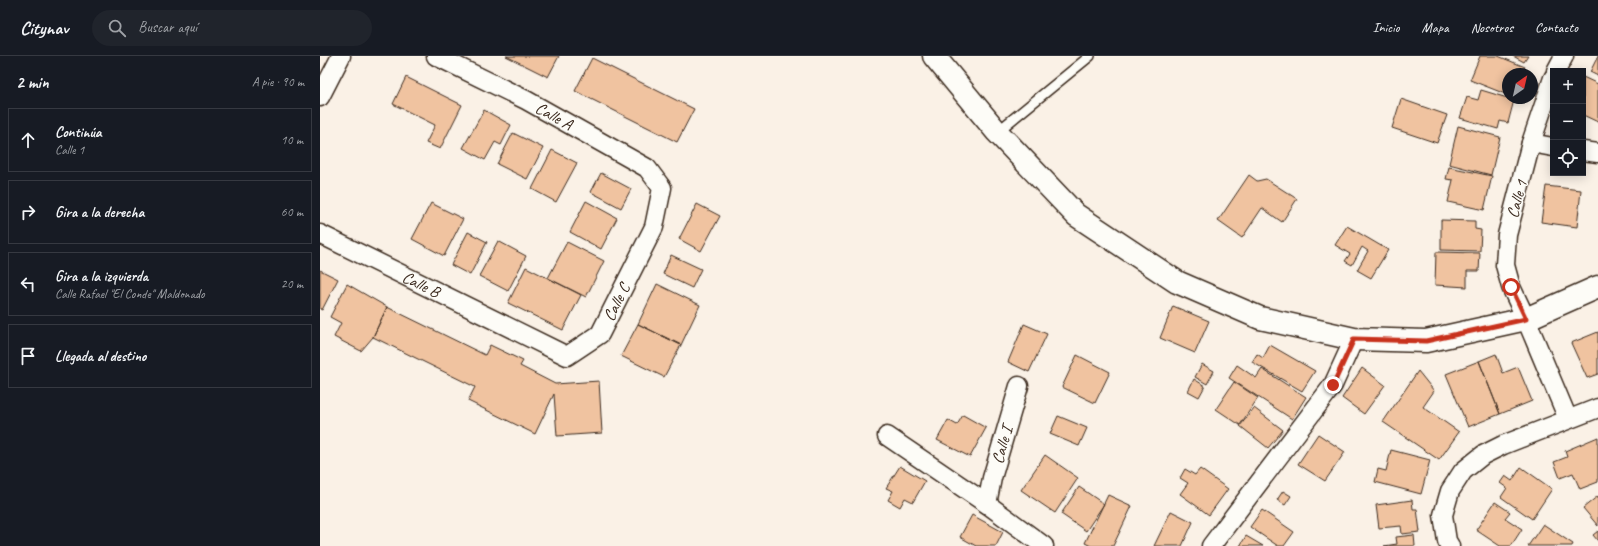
<!DOCTYPE html>
<html lang="es">
<meta charset="utf-8">
<style>
:root{--surface:#171b24;--page:#20242c;--text:#f1f3f6;--muted:#9ea1a6;--line:#363941}
body{margin:0;font-family:Caveat,sans-serif;background:var(--page);color:var(--text)}
.controls{position:absolute;right:12px;top:12px;display:grid;overflow:hidden;border-radius:0px;box-shadow:0 2px 10px #0003}
.controls button{width:36px;height:36px;display:grid;place-items:center;padding:0;border:0;border-bottom:1px solid var(--line);background:var(--surface);color:var(--text);font:20px sans-serif}
.compass{position:absolute;left:1182px;top:12px;width:36px;height:36px;border-radius:50%;background:var(--surface);box-shadow:0 2px 10px #0003;rotate:34deg}
.stop{position:absolute;width:12px;height:12px;margin:-9px;border:3px solid #c8321e;border-radius:50%;background:#fff}
.stop.end{background:#c8321e;border-color:#fff;box-shadow:0 1px 4px #0008}
.list{margin:0;padding:0;list-style:none}
h2{display:flex;justify-content:space-between;align-items:center;height:52px;margin:0;padding:0 16px;font-size:17px}
h2 small{font-size:13px;font-weight:400;color:var(--muted)}
.list li{display:grid;grid-template-columns:26px 1fr auto;gap:12px;align-items:center;box-sizing:border-box;height:64px;margin:0 8px 8px;padding:0 8px;border:1px solid var(--line);border-radius:0px}
.list b{display:block;font-size:15px;white-space:nowrap}
.list p{margin:0;font-size:13px;white-space:nowrap;color:var(--muted)}
.list em{font-size:13px;font-style:normal;color:var(--muted)}
.icon{flex:none;width:22px;height:22px;fill:none;stroke:currentColor;stroke-width:2;stroke-linecap:round;stroke-linejoin:round}
.map{position:relative;flex:none;width:1278px;height:490px;overflow:hidden}
header{display:flex;align-items:center;gap:24px;box-sizing:border-box;height:56px;padding:0 20px;background:var(--surface);border-bottom:1px solid var(--line)}
header strong{font-size:19px}
nav{display:flex;gap:22px;margin-inline-start:auto;font-size:14px}
.search{width:280px;height:36px;background:var(--page);display:flex;align-items:center;gap:10px;box-sizing:border-box;padding:0 14px;border-radius:22px;color:var(--muted);font-size:15px}
main{display:flex}
aside{flex:1;background:var(--surface)}
.map>svg:first-child{display:block}
.building{fill:#f0c3a0;stroke:#3b2a1e}
.lines{fill:none;stroke-linecap:round;stroke-linejoin:round}
.lane-casing{stroke:#3b2a1e;stroke-width:12}
.street-casing{stroke:#3b2a1e;stroke-width:21}
.secondary-casing{stroke:#3b2a1e;stroke-width:25}
.lane{stroke:#fdfcf7;stroke-width:9}
.street{stroke:#fdfcf7;stroke-width:18}
.secondary{stroke:#fdfcf7;stroke-width:22}
.route{stroke:#c8321e;stroke-width:5}
.labels{text-anchor:middle;dominant-baseline:central;stroke-width:3;stroke-linejoin:round;paint-order:stroke}
.street-label{font-size:17px;fill:#3b2a1e;stroke:#fdfcf7}
</style>
<header>
<strong>Citynav</strong>
<div class="search"><svg class="icon" aria-label="search" viewBox="0 0 24 24"><circle cx="10" cy="10" r="6"/><path d="M15 15l6 6"/></svg>Buscar aquí</div>
<nav><a>Inicio</a><a>Mapa</a><a>Nosotros</a><a>Contacto</a></nav>
</header>
<main>
<aside>
<h2>2 min<small>A pie · 90 m</small></h2>
<ul class="list">
<li><svg class="icon" aria-label="ahead" viewBox="0 0 24 24"><path d="M12 20V5M6 11l6-6 6 6"/></svg><div><b>Continúa</b><p>Calle 1</p></div><em>10 m</em></li>
<li><svg class="icon" aria-label="right" viewBox="0 0 24 24"><path d="M7 20v-9h11M14 6l5 5-5 5"/></svg><div><b>Gira a la derecha</b></div><em>60 m</em></li>
<li><svg class="icon" aria-label="left" viewBox="0 0 24 24"><path d="M17 20v-9H6M10 6l-5 5 5 5"/></svg><div><b>Gira a la izquierda</b><p>Calle Rafael &quot;El Conde&quot; Maldonado</p></div><em>20 m</em></li>
<li><svg class="icon" aria-label="arrive" viewBox="0 0 24 24"><path d="M6 21V4h12l-3 4 3 4H6"/></svg><div><b>Llegada al destino</b></div></li>
</ul>
</aside>
<div class="map">
<svg width="1278" height="490" viewBox="0 0 1278 490">
<rect width="100%" height="100%" fill="#faf1e6"/>
<filter id="ink" filterUnits="userSpaceOnUse"><feTurbulence type="fractalNoise" baseFrequency=".025" numOctaves="2"/><feDisplacementMap in="SourceGraphic" scale="8" xChannelSelector="R" yChannelSelector="G"/><feConvolveMatrix kernelMatrix="1 2 1 2 8 2 1 2 1" color-interpolation-filters="sRGB"/></filter>
<g filter="url(#ink)">
<path class="building" d="M186 0H239L228 21Z
M1160 0H1178L1205 11 1203 18H1188V39L1150 24Z
M1193 0H1208L1204 6Z
M1278 0V20L1270 16Z
M272 2 374 53 357 86 255 35Z
M86 21 142 49 120 93 106 87 115 69 73 48Z
M1263 21 1278 28V66L1263 59Z
M1161 34 1194 44 1188 67 1180 65 1178 73 1140 62 1147 41 1158 44Z
M1081 43 1127 59 1117 87 1072 72Z
M164 54 191 69 181 89 175 86 165 104 143 92Z
M1138 70 1180 81 1171 119 1129 108Z
M193 77 223 92 207 123 177 108Z
M232 94 257 107 236 146 212 133Z
M1129 111 1172 120 1164 154 1128 146 1133 124 1126 123Z
M281 117 311 133 301 152 271 136Z
M929 119 937 125 946 123 977 143 962 166 942 152 922 182 898 165Z
M1226 130 1261 134 1257 171 1221 166Z
M266 145 297 162 281 193 250 176Z
M111 147 143 163 124 200 92 183Z
M377 148 400 160 381 195 359 183Z
M1121 164 1155 165V173L1161 174 1160 195 1121 194Z
M1027 170 1068 194 1051 222 1037 214 1048 195 1042 191 1032 209 1025 205 1030 198 1015 189Z
M148 176 167 186 150 219 131 209Z
M178 185 206 200 188 235 159 220Z
M247 186 284 205 266 241 228 222Z
M1116 196 1160 197 1159 215H1147V231L1115 229Z
M351 199 381 213 372 232 343 218Z
M206 211 261 239 243 274 188 247Z
M0 214 18 223 2 254 0 253Z
M27 228 67 251 53 281 41 295 14 281 21 267 10 261Z
M337 228 380 249 361 289 318 268Z
M853 250 889 265 875 297 840 282Z
M67 251 165 299 170 289 203 305 200 310 235 328 279 325 282 377 237 380 234 338 215 378 148 345 155 331 53 281Z
M318 268 361 289 344 321 301 300Z
M704 268 727 278 709 316 688 306Z
M1278 276V318L1267 322 1251 287Z
M950 289 995 315 982 335 932 306 937 298 943 302Z
M1176 298 1183 317 1198 311 1212 345 1180 358 1159 305Z
M757 299 790 316 775 347 742 331Z
M1159 305 1180 358 1148 371 1126 318Z
M882 308 894 315 887 328 875 321Z
M917 309 936 322 942 313 986 341 972 363 909 322Z
M1042 312 1065 329 1044 358 1022 342Z
M1098 315 1114 335 1103 351 1139 376 1119 404 1063 366Z
M874 323 885 330 879 341 868 335Z
M914 326 938 342 920 369 896 353Z
M934 352 963 374 948 392 920 370Z
M643 359 666 372 650 401 617 384 628 364 637 369Z
M738 360 767 372 759 390 730 378Z
M998 378 1025 396 1005 425 978 408Z
M1278 381V426L1260 433 1253 417 1240 422 1234 406 1247 401 1245 395Z
M1071 394 1110 404 1101 438 1055 426 1058 413 1066 415Z
M725 399 758 422 735 457 701 434Z
M580 410 605 425 593 446 585 442 580 451 568 444 573 435 566 432Z
M1201 411 1232 433 1212 463 1181 441 1187 432 1180 427 1185 420 1192 425Z
M865 413 875 419 880 413 908 433 889 459 860 438 868 427 860 422Z
M759 431 784 448 766 475 741 458Z
M963 435 971 440 965 449 957 444Z
M788 439 812 450 793 490H771L765 487Z
M1278 440V470L1263 452Z
M1092 444 1093 453H1097L1100 476 1082 478 1081 470 1059 472 1056 449Z
M1175 446 1190 456 1185 462 1202 473 1191 490H1180L1156 474Z
M942 454 974 476 964 490H958L930 471Z
M851 455 873 466 862 490H834Z
M652 459 683 476 676 490H656L640 481Z
M1223 468 1253 488 1252 490H1208Z
M1278 475V485L1273 479Z
M1094 479 1095 490H1064L1077 488 1076 481Z
M926 480 943 490H920Z"/>
<g class="lines">
<defs>
<path id="lane" d="M677 76 770 0"/>
<g id="street">
<path d="M1236 15 1244 0"/>
<path d="M1233 22 1211 87 1187 179 1185 209 1191 231 1206 263 1248 363"/>
<path d="M0 41 21 0"/>
<path d="M1211 87 1233 91"/>
<path d="M1263 95 1278 97"/>
<path id="s1" d="M0 178 247 300 280 278 334 171 342 132 327 112 206 44 116 0"/>
<path d="M567 380 667 448 724 490"/>
<path id="s2" d="M667 448 672 422 699 330"/>
<path d="M891 490 1013 329 1034 283"/>
<path d="M1130 490 1127 485 1123 459 1130 435 1143 415 1163 399 1183 389 1278 352"/>
</g>
<path id="secondary" d="M614 0 677 76 756 159 857 226 940 262 1034 283 1106 285 1206 263 1278 231"/>
</defs>
<use href="#lane" class="lane-casing"/>
<use href="#street" class="street-casing"/>
<use href="#secondary" class="secondary-casing"/>
<use href="#lane" class="lane"/>
<use href="#street" class="street"/>
<use href="#secondary" class="secondary"/>
</g>
</g>
<g class="lines" filter="url(#ink)">
<path class="route" d="M1013 329 1034 283 1106 285 1206 263 1191 231"/>
</g>
<g class="labels">
<g class="street-label">
<text transform="translate(234 60) rotate(29)">Calle A</text>
<text transform="translate(1197 143) rotate(-75)">Calle 1</text>
<text stroke="none"><textPath href="#s1" startOffset="113">Calle B</textPath></text>
<text stroke="none"><textPath href="#s1" startOffset="351">Calle C</textPath></text>
<text stroke="none"><textPath href="#s2" startOffset="61">Calle I</textPath></text>
</g>
</g>
</svg>
<div class="controls">
<button>+</button>
<button>−</button>
<button><svg class="icon" aria-label="locate" viewBox="0 0 24 24"><circle cx="12" cy="12" r="6"/><path d="M12 2v4M12 18v4M2 12h4M18 12h4"/></svg></button>
</div>
<svg class="compass" viewBox="-18 -18 36 36"><path d="M0-13l5 13h-10z" fill="#e53935"/><path d="M0 13l5-13h-10z" fill="#9ea1a6"/></svg>
<div class="stop" style="left:1191px;top:231px"></div>
<div class="stop end" style="left:1013px;top:329px"></div>
</div>
</main>
